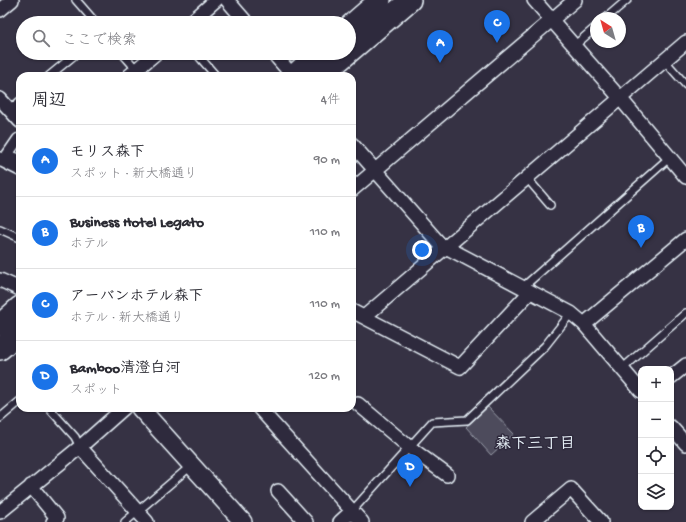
<!DOCTYPE html>
<html lang="ja">
<meta charset="utf-8">
<style>
:root{--surface:#fff;--page:#f2f2f3;--text:#2b2b33;--muted:#7c7c81;--line:#e1e1e2;--accent:#1a73e8}
body{margin:0;font-family:"Gochi Hand","Klee One",sans-serif;background:var(--page);color:var(--text)}
.controls{position:absolute;right:12px;bottom:12px;display:grid;overflow:hidden;border-radius:8px;box-shadow:0 1px 3px #0004}
.controls button{width:36px;height:36px;display:grid;place-items:center;padding:0;border:0;border-bottom:1px solid var(--line);background:var(--surface);color:var(--text);font:20px sans-serif}
.compass{position:absolute;left:590px;top:12px;width:36px;height:36px;border-radius:50%;background:var(--surface);box-shadow:0 1px 3px #0004;rotate:323deg}
.you{position:absolute;left:422px;top:250px;width:14px;height:14px;margin:-10px;border:3px solid #fff;border-radius:50%;background:#1a73e8;box-shadow:0 0 0 6px #1a73e833}
.badge{display:grid;place-items:center;width:26px;height:26px;border-radius:50%;background:var(--accent);color:#fff;font-size:13px;font-weight:700}
.pin{position:absolute;translate:-50% -33px;filter:drop-shadow(0 1px 2px #0008)}
.pin::after{content:'';position:absolute;top:21px;width:14px;height:12px;background:inherit;clip-path:polygon(0 0,100% 0,50% 100%)}
.list{margin:0;padding:0;list-style:none}
h2{display:flex;justify-content:space-between;align-items:center;height:52px;margin:0;padding:0 16px;font-size:17px}
h2 small{font-size:13px;font-weight:400;color:var(--muted)}
.list li{display:grid;grid-template-columns:26px 1fr auto;gap:12px;align-items:center;box-sizing:border-box;height:72px;padding:0 16px;border-top:1px solid var(--line)}
.list b{display:block;font-size:15px;white-space:nowrap}
.list p{margin:0;font-size:13px;white-space:nowrap;color:var(--muted)}
.list em{font-size:13px;font-style:normal;color:var(--muted)}
.icon{flex:none;width:22px;height:22px;fill:none;stroke:currentColor;stroke-width:2;stroke-linecap:round;stroke-linejoin:round}
.map{position:relative;flex:none;width:686px;height:522px;overflow:hidden}
.search{position:absolute;background:var(--surface);box-shadow:0 1px 3px #0004;left:16px;top:16px;width:340px;height:44px;display:flex;align-items:center;gap:10px;box-sizing:border-box;padding:0 14px;border-radius:22px;color:var(--muted);font-size:15px}
.panel{position:absolute;background:var(--surface);box-shadow:0 1px 3px #0004;left:16px;top:72px;width:340px;height:340px;border-radius:12px}
.map>svg:first-child{display:block}
.green{fill:#4d4b5c;stroke:#9a9eaa}
.lines{fill:none;stroke-linecap:round;stroke-linejoin:round}
.service-casing{stroke:#e8f1f8;stroke-width:10}
.pedestrian-casing{stroke:#e8f1f8;stroke-width:13}
.minor-casing{stroke:#e8f1f8;stroke-width:16}
.tertiary-casing{stroke:#e8f1f8;stroke-width:20}
.primary-casing{stroke:#e8f1f8;stroke-width:24}
.service{stroke:#2f2a3d;stroke-width:7}
.pedestrian{stroke:#2f2a3d;stroke-width:10}
.minor{stroke:#2f2a3d;stroke-width:13}
.tertiary{stroke:#2f2a3d;stroke-width:17}
.primary{stroke:#2f2a3d;stroke-width:21}
.labels{text-anchor:middle;dominant-baseline:central;stroke-width:3;stroke-linejoin:round;paint-order:stroke}
.neighbourhood-label{font-size:16px;font-weight:bold;fill:#e8f1f8;stroke:#2f2a3d}
</style>
<div class="map">
<svg width="686" height="522" viewBox="0 0 686 522">
<rect width="100%" height="100%" fill="#363244"/>
<filter id="ink" filterUnits="userSpaceOnUse"><feTurbulence type="fractalNoise" baseFrequency=".025" numOctaves="2"/><feDisplacementMap in="SourceGraphic" scale="8" xChannelSelector="R" yChannelSelector="G"/><feConvolveMatrix kernelMatrix="1 2 1 2 8 2 1 2 1" color-interpolation-filters="sRGB"/></filter>
<g filter="url(#ink)">
<path class="green" d="M488 407 514 434 491 455 466 427Z"/>
<g class="lines">
<defs>
<path id="service" d="M76 0 96 23
M606 18 627 0
M574 46 596 27
M122 53 137 70
M196 53 216 76
M665 61 686 85
M49 76 77 53
M10 110 20 101
M527 178 550 205
M0 229 20 238
M522 288 669 158
M622 369 686 313
M49 408 75 437 80 447
M0 418 20 401
M352 511 432 422 467 420 545 346 571 313
M125 522 192 465"/>
<path id="pedestrian" d="M20 141 18 139 7 155 20 160"/>
<path id="minor" d="M227 0 247 23
M534 0 620 98 686 177
M0 10 12 0
M190 23 216 0
M273 53 293 76
M129 76 156 53
M0 99 20 121
M352 144 440 244 571 313 584 324 641 391
M0 159 20 169
M352 190 575 0
M0 280 20 289
M352 311 460 367 530 292
M364 317 686 42
M584 324 686 239
M671 377 686 365
M358 404 409 447 447 475
M259 408 362 522
M671 427 686 444
M80 447 147 522
M31 486 57 518 53 522
M278 491 306 522
M0 512 80 447 124 408
M340 522 352 511
M532 522 571 489 601 522"/>
<path id="tertiary" d="M140 408 243 522"/>
<path id="primary" d="M349 27 380 0
M349 52 410 0
M293 76 319 53
M321 76 348 53
M0 325 20 307
M0 349 20 332"/>
</defs>
<use href="#service" class="service-casing"/>
<use href="#pedestrian" class="pedestrian-casing"/>
<use href="#minor" class="minor-casing"/>
<use href="#tertiary" class="tertiary-casing"/>
<use href="#primary" class="primary-casing"/>
<use href="#service" class="service"/>
<use href="#pedestrian" class="pedestrian"/>
<use href="#minor" class="minor"/>
<use href="#tertiary" class="tertiary"/>
<use href="#primary" class="primary"/>
</g>
</g>
<g class="labels">
<g class="neighbourhood-label">
<text x="535" y="445">森下三丁目</text>
</g>
</g>
</svg>
<div class="controls">
<button>+</button>
<button>−</button>
<button><svg class="icon" aria-label="locate" viewBox="0 0 24 24"><circle cx="12" cy="12" r="6"/><path d="M12 2v4M12 18v4M2 12h4M18 12h4"/></svg></button>
<button><svg class="icon" aria-label="layers" viewBox="0 0 24 24"><path d="M12 4l9 5-9 5-9-5zM3 14l9 5 9-5"/></svg></button>
</div>
<svg class="compass" viewBox="-18 -18 36 36"><path d="M0-13l5 13h-10z" fill="#e53935"/><path d="M0 13l5-13h-10z" fill="#7c7c81"/></svg>
<div class="you"></div>
<div class="pin badge" style="left:440px;top:63px">A</div>
<div class="pin badge" style="left:641px;top:248px">B</div>
<div class="pin badge" style="left:497px;top:43px">C</div>
<div class="pin badge" style="left:410px;top:487px">D</div>
<div class="search"><svg class="icon" aria-label="search" viewBox="0 0 24 24"><circle cx="10" cy="10" r="6"/><path d="M15 15l6 6"/></svg>ここで検索</div>
<section class="panel">
<h2>周辺<small>4件</small></h2>
<ul class="list">
<li><span class="badge">A</span><div><b>モリス森下</b><p>スポット · 新大橋通り</p></div><em>90 m</em></li>
<li><span class="badge">B</span><div><b>Business Hotel Legato</b><p>ホテル</p></div><em>110 m</em></li>
<li><span class="badge">C</span><div><b>アーバンホテル森下</b><p>ホテル · 新大橋通り</p></div><em>110 m</em></li>
<li><span class="badge">D</span><div><b>Bamboo清澄白河</b><p>スポット</p></div><em>120 m</em></li>
</ul>
</section>
</div>
